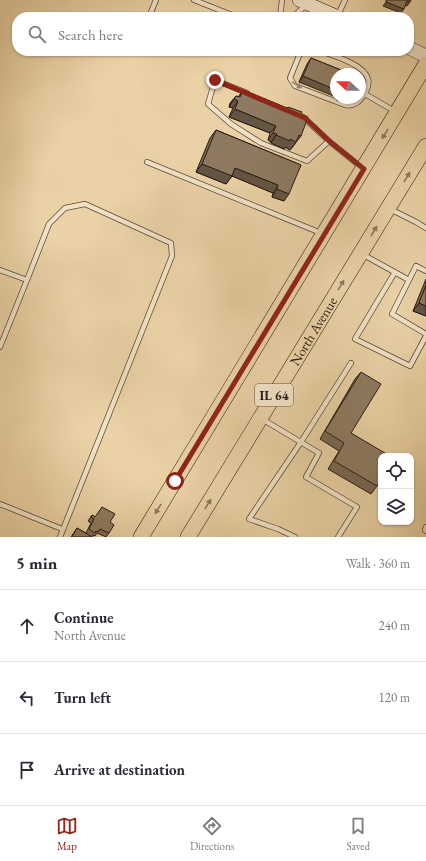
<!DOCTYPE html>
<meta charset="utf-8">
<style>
:root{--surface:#fff;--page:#f7f7f7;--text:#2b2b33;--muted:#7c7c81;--line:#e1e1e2;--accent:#8f2418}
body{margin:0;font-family:"EB Garamond",serif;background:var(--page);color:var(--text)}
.controls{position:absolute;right:12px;bottom:12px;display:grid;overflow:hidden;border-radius:8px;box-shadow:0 1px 3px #0004}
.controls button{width:36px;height:36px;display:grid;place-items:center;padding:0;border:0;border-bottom:1px solid var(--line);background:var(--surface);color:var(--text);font:20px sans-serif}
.compass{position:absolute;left:330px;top:68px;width:36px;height:36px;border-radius:50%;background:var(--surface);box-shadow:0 1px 3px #0004;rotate:292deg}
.stop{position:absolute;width:12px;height:12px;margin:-9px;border:3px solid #8f2418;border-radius:50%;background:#fff}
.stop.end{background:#8f2418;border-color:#fff;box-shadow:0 1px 4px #0008}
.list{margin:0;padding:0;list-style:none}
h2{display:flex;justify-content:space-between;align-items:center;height:52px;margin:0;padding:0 16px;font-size:17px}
h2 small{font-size:13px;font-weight:400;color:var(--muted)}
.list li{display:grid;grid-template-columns:26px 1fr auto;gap:12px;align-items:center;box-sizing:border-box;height:72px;padding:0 16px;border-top:1px solid var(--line)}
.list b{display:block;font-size:15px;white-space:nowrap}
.list p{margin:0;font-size:13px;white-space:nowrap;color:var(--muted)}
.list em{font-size:13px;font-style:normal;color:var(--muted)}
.icon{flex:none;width:22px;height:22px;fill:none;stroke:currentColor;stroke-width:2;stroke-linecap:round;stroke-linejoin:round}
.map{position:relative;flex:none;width:426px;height:537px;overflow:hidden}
.search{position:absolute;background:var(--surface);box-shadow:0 1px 3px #0004;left:12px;right:12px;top:12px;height:44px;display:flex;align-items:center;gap:10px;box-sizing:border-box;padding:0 14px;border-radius:16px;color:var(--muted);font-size:15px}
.sheet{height:268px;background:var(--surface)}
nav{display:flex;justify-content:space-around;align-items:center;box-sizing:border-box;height:56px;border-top:1px solid var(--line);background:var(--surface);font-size:11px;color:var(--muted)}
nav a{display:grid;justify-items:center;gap:2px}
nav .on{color:var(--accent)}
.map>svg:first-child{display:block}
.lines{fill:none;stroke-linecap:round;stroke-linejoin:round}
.service-casing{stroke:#594938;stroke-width:6}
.secondary-casing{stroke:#291b14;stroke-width:14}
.primary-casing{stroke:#291b14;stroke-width:16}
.service{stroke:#f1e2c5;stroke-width:4.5}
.secondary{stroke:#f1e2c5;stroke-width:13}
.primary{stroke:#ead2a6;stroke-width:15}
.wall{fill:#796953;stroke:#291b14}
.shaded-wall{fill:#635543;stroke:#291b14}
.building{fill:#8d7a60;stroke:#291b14}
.oneway{fill:#978875}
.oneway2{fill:#8a765d}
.route{stroke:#8f2418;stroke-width:5}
.labels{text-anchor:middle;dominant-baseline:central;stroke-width:3;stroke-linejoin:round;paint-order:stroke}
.shield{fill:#f1e2c5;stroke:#655749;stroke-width:1}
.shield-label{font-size:13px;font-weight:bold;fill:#291b14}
.street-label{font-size:14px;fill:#291b14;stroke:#f1e2c5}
</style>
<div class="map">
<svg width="426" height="537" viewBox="0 0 426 537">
<rect width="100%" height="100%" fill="#ead2a6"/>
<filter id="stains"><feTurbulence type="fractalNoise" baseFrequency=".005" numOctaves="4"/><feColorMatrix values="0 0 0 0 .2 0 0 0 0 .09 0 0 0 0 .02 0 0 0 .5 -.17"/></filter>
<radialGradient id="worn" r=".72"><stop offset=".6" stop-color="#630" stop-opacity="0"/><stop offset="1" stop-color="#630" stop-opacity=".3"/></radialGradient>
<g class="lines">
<defs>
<path id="service" d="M194 0 237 17
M338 15 345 0
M149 17 156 0
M280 17 282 0
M293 17 307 4
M301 51 290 78 295 86 345 105C355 107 360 101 365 94
M321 51C334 56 364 64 368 79 370 84 367 89 365 94L396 112
M247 93 215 80 208 104 231 124 261 143 307 161 329 141
M303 117 329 141 361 167
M147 162 321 233
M390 209 416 222 426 228
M362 254 409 280 416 266 426 271
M0 270 27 280 0 347
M395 272 355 339 410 366 426 336
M27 280 49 224 65 208 85 204 171 243 172 256 60 537
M409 280 392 314 426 334
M262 419 319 453 306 477 357 507 338 537
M0 504 62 529
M426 527 425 530 426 531
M295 537 278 529 249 519 301 442 351 363"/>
<path id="secondary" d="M299 0 338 17
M409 48 426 56"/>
<g id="primary">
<path d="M141 537 426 64"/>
<path id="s1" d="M188 537 426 146"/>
</g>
</defs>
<use href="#service" class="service-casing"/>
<use href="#secondary" class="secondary-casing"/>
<use href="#primary" class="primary-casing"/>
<use href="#service" class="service"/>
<use href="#secondary" class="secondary"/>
<use href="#primary" class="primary"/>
</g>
<path class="wall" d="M311 58 351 74 299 82 307 64Z
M243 90 301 114 295 144 290 150 285 147 284 149 271 143V142L268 140 270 133 229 117 233 108 229 107 230 103 236 96 238 97Z
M216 130 301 165 284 201 272 197 273 193 232 176 226 184 196 172 210 138Z
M426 279V316L413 311Z
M361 372 351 433 377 486 371 494 328 469 339 451 320 439 355 379Z
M92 515 95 517 110 522 109 533 106 537 97 533 95 536 93 535 92 537H71L77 528 86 533 91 523 88 521Z"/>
<path class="shaded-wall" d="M407 1 410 2 407 6 404 5Z
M386 2 404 9 401 13 383 6Z
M303 76 336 90V97L299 82Z
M337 98H348L345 101 343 100 342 102 336 100Z
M234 99 238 101 233 108 229 107Z
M235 109 276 126 270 133 229 117Z
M273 133 277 134 271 142 268 140Z
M276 135 290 139 299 135 301 136 290 150 285 147 284 149 271 143Z
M202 164 235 168 278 185 273 193 232 176 226 184 196 172Z
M277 189 289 194 284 201 272 197Z
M419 303 426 306V316L413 311Z"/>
<path class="building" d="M386 0H411L410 2 407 1 404 9 386 2Z
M311 58 351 74H336V90L303 76Z
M243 90 287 108 288 107 302 112 301 114 308 117 301 136 299 135 296 142 290 139V141L276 135 277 134 273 133 276 126 235 109 238 101 234 99 236 96 240 97Z
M216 130 301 165 289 194 277 189 278 185 235 168 232 176 202 164Z
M426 285V306L419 303Z
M361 372 381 384 351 433 390 456H381V479L377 486 334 461 344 443 325 431Z
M102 507 115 514 110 522 114 525 109 533 100 529 98 532 96 531 95 533 89 529 94 519 91 517 92 515 95 517Z
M77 528 92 537H72Z"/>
<defs><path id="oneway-solid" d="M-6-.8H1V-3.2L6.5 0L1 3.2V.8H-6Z"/></defs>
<use class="oneway" href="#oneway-solid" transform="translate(297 85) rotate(33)"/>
<g class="oneway2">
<use href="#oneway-solid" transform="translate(385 134) rotate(121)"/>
<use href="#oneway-solid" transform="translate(407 177) rotate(-59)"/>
<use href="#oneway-solid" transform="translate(374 231) rotate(-59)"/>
<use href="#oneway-solid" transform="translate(341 285) rotate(-59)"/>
<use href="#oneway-solid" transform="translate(208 504) rotate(-59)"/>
<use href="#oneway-solid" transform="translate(158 509) rotate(121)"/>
</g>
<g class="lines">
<path class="route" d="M175 481 364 169 329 141 305 118 215 80"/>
</g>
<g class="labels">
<rect class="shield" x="255" y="384" width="38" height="22" rx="3"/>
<g class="shield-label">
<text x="274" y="395">IL 64</text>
</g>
<g class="street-label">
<text stroke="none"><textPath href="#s1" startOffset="241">North Avenue</textPath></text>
</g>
</g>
<rect width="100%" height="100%" filter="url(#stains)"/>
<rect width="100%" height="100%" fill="url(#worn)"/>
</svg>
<div class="controls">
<button><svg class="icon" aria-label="locate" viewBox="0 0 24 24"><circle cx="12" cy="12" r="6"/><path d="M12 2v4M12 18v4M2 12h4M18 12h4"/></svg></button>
<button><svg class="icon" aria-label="layers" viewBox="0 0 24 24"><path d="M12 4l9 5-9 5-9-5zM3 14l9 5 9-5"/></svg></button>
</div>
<svg class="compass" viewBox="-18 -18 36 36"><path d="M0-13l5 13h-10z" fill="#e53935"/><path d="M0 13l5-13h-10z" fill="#7c7c81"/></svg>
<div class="stop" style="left:175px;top:481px"></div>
<div class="stop end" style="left:215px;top:80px"></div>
<div class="search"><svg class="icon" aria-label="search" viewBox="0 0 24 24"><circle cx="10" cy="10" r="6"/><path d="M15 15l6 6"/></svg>Search here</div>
</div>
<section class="sheet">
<h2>5 min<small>Walk · 360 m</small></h2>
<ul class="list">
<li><svg class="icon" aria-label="ahead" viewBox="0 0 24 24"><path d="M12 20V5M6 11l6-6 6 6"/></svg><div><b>Continue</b><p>North Avenue</p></div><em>240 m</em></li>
<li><svg class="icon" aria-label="left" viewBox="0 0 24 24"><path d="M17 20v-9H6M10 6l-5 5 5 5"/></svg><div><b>Turn left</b></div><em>120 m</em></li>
<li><svg class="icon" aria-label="arrive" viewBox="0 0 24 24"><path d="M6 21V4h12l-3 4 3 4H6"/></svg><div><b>Arrive at destination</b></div></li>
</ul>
</section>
<nav>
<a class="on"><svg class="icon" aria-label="map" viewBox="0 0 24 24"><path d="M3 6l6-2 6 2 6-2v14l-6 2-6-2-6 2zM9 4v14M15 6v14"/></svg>Map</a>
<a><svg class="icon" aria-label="directions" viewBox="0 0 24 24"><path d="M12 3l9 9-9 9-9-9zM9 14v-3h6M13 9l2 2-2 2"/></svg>Directions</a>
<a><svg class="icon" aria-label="saved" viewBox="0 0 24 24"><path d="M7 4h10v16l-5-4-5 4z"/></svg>Saved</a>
</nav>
